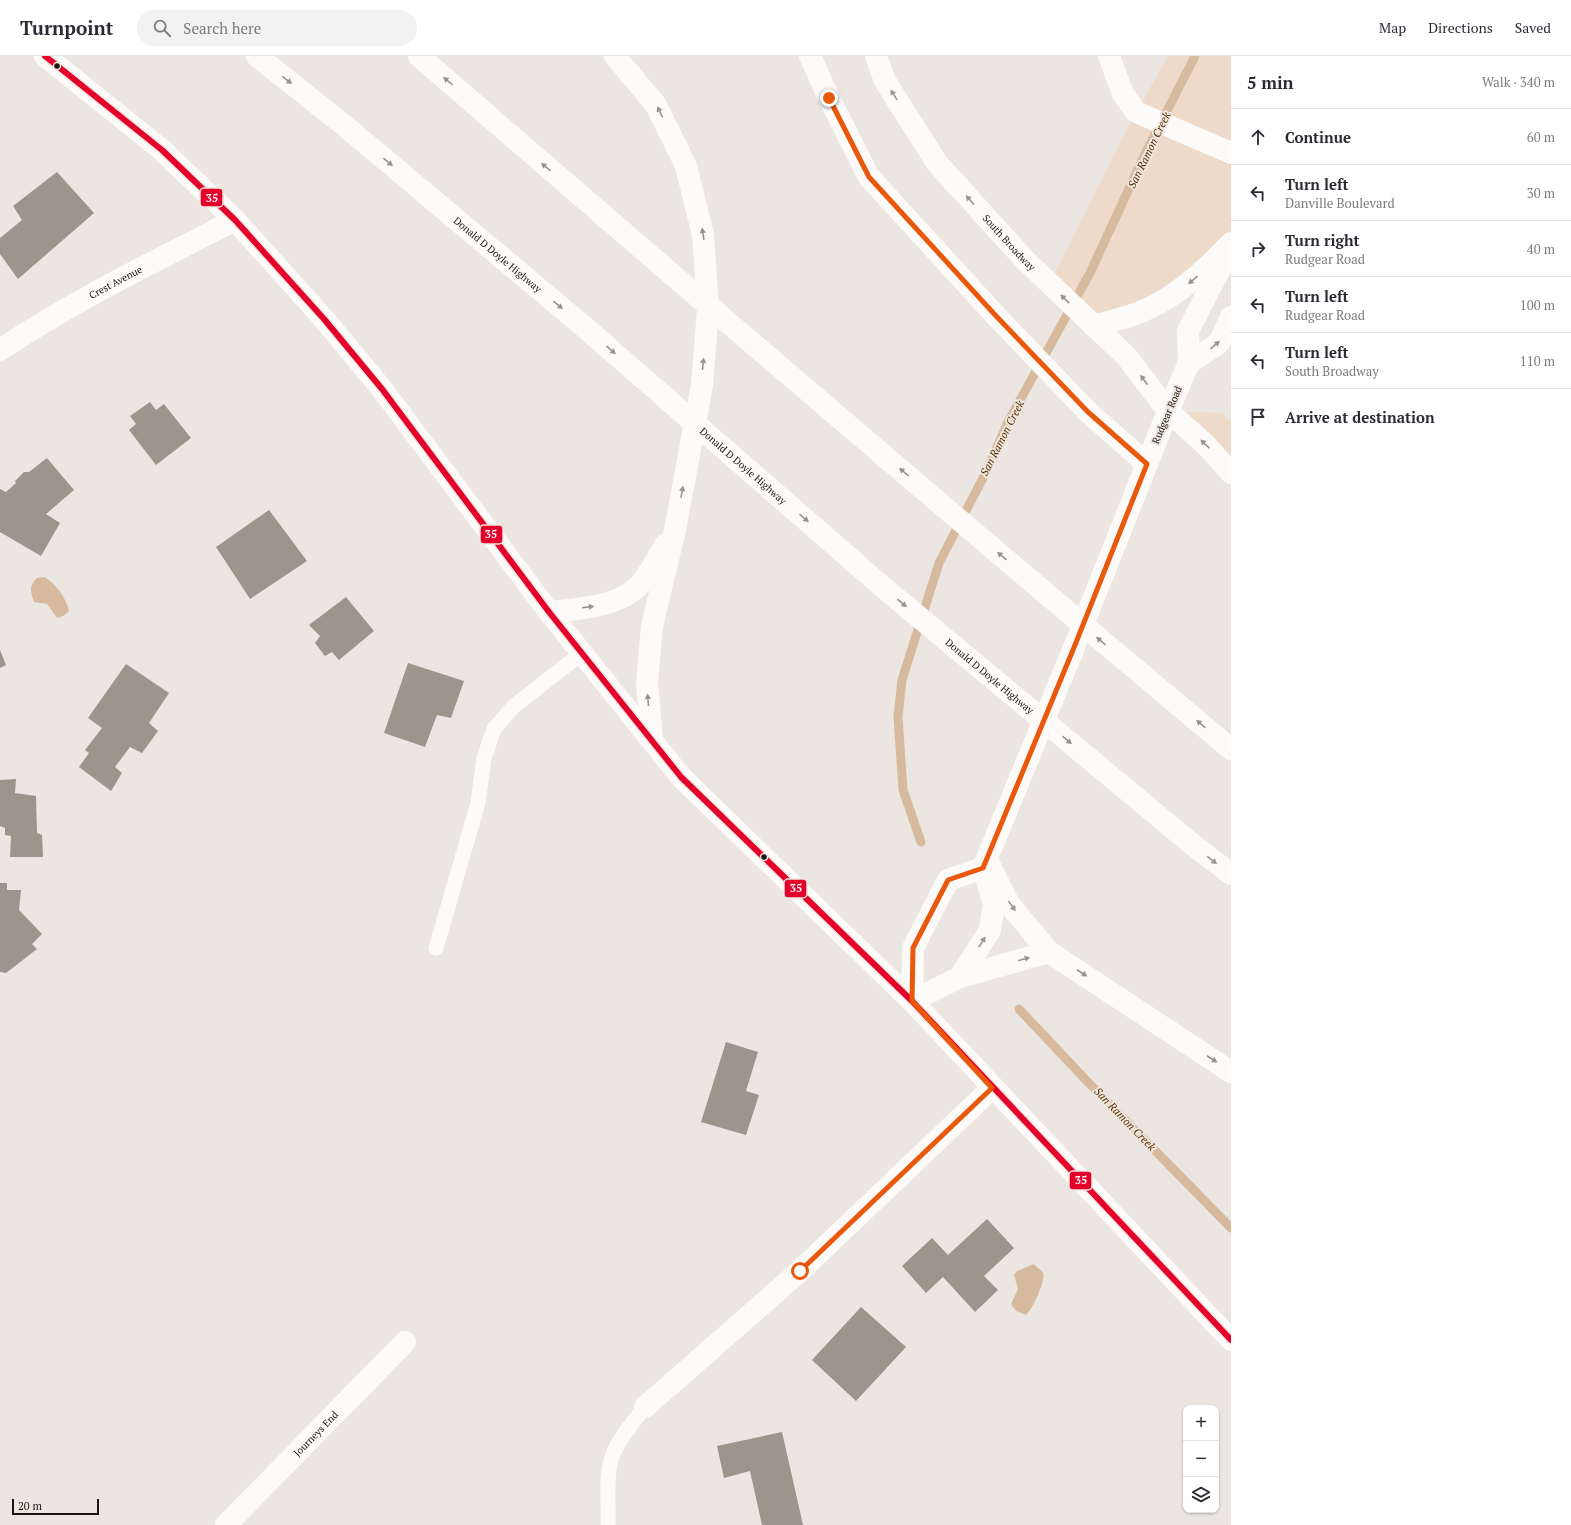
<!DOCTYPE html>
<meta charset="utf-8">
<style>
:root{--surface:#fff;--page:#f2f2f3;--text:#2b2b33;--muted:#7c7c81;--line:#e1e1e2}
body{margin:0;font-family:"PT Serif",serif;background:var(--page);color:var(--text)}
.controls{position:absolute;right:12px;bottom:12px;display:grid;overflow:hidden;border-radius:8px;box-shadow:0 1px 3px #0004}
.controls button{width:36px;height:36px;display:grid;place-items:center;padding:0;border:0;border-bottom:1px solid var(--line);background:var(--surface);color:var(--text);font:20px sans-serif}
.scale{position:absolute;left:12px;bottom:10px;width:87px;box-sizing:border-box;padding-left:4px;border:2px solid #1a1714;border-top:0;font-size:11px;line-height:14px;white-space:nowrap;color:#1a1714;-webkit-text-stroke:3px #efe6dd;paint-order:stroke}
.stop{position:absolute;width:12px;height:12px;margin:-9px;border:3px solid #ea580c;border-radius:50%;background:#fff}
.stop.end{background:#ea580c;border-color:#fff;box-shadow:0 1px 4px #0008}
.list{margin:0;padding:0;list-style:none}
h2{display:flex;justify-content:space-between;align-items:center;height:52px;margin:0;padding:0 16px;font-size:17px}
h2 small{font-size:13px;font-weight:400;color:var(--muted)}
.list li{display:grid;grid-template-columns:26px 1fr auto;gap:12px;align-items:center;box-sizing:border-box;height:56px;padding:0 16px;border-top:1px solid var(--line)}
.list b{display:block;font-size:15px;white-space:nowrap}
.list p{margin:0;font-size:13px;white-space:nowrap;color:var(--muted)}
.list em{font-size:13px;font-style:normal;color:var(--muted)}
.icon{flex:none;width:22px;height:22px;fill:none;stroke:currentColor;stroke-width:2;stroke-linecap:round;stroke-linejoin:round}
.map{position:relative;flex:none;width:1231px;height:1469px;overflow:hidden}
header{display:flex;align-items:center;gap:24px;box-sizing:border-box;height:56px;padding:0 20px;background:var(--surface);border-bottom:1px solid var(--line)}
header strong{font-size:19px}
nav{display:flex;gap:22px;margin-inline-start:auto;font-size:14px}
.search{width:280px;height:36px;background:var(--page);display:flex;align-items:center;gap:10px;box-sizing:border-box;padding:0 14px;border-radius:22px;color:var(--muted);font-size:15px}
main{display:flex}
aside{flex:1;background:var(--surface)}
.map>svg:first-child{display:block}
.green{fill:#eddac8}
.water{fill:#d7ba9e}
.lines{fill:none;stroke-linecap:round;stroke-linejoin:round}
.stream{stroke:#d7ba9e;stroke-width:9}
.building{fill:#9d948b}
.service{stroke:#fcfbfa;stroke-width:15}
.minor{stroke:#fcfbfa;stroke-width:22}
.tertiary{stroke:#fcfbfa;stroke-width:22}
.secondary{stroke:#fcfbfa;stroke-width:22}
.motorway{stroke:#fcfbfa;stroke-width:22}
.bus-1-casing{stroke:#efe6dd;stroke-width:9}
.bus-1{stroke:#e4002b;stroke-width:6}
.oneway{fill:#969492}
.route{stroke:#ea580c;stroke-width:5}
.bus-dot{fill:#1a1714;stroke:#efe6dd;stroke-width:1.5}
.labels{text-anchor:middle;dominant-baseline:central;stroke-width:4;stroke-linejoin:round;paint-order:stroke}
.street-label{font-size:10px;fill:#1a1714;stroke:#efe6dd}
.water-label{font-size:11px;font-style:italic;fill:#542f00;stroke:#efe6dd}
.line-badge{stroke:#efe6dd;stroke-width:1.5}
.badge-label{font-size:11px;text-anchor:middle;font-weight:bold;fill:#fff}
</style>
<header>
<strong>Turnpoint</strong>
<div class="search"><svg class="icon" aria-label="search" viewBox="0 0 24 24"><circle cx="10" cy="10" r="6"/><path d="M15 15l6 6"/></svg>Search here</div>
<nav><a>Map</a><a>Directions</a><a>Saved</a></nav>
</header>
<main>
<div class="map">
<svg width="1231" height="1469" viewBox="0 0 1231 1469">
<rect width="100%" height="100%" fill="#ebe6e1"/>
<path class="green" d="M1168 0H1231V187L1206 213 1094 270 1050 228 1125 77Z
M1168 355 1222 357 1231 366V417Z"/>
<path class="water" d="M45 521C57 530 65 540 69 555L63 560 57 562 47 548 34 546C30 535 29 530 37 522Z
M1034 1208C1037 1212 1042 1214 1043 1217 1046 1225 1032 1254 1026 1259L1016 1255 1011 1248 1018 1233 1014 1219 1017 1215Z"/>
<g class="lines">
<path class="stream" d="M921 786 903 734 898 661 902 624 939 507 985 418 1008 366 1090 217 1146 96 1195 0
M1019 953 1084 1022 1231 1172"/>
</g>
<path class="building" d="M57 116 94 157 18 223 0 198V182L22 164 13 150Z
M150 346 156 354 164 348 191 382 156 409 129 374 136 368 130 360Z
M47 402 74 434 46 458 60 467 41 500 0 476V433L6 436 16 427 15 425 24 416H29Z
M269 454 307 505 250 543 216 491Z
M346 541 374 575 339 604 332 596 325 600 315 587 320 580 309 569Z
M0 594 6 609 0 612Z
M408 607 464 625 451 662 437 659 425 691 384 677Z
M126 608 169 637 149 667 158 675 142 697 130 691 115 711 122 717 111 735 79 711 89 697 85 694 102 672 88 662Z
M16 723 15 737 36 740 37 777 42 779 43 801H10L11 780 5 779V772L0 770V724Z
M0 827H7V834H21L19 854 42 878 32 888 37 893 6 917 0 916Z
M726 986 758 996 746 1035 759 1039 746 1079 701 1066Z
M987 1163 1014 1192 984 1220 998 1234 975 1256 943 1221 926 1237 902 1210 932 1182 948 1199Z
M861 1251 906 1291 856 1345 812 1304Z
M782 1376 803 1469H762L750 1415 724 1422 717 1390Z"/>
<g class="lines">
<path class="service" d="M436 892 478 747 484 702 494 673 513 651 582 597
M608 1469C609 1446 605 1419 613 1398 620 1381 634 1365 645 1351"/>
<g class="minor">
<path d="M1109 0 1123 38 1136 56 1231 97"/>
<path d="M645 1351 800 1215 992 1032"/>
<path id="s1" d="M226 1469 405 1286"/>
</g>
<g class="tertiary">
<path id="s2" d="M0 294C74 244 156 205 235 164"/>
<path d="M1189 307 1219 287 1231 261"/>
<path d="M1168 355 1189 307 1188 275 1231 191"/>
</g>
<g class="secondary">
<path d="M45 0 162 94 235 164 324 263 382 333 549 556 681 721 912 945 1231 1284"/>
<path d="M810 0 829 42 869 121 997 261 1088 356 1147 408"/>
<path id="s3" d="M876 0 885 25 937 107 1025 204 1127 301 1168 355 1075 589 983 812 994 848 990 874 960 921 912 945"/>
<path d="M1094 270C1106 266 1120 263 1132 259 1172 246 1203 216 1231 187"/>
<path d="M912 945 913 892 948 824 983 812"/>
</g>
<g class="motorway">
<path id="s4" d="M257 0 345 70 582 269 884 532 1193 789 1231 818"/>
<path d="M419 0C688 233 958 465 1231 693"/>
<path d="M615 0 656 49 686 110 703 179 708 253 702 329 675 474 652 570 647 627 652 683"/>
<path d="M1168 355 1206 389 1231 417"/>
<path d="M549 556C578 553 622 551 642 526 651 515 658 501 665 489"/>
<path d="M987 804 1009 848 1049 896 1231 1016"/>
<path d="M960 921 1049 896"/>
</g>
<defs>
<path id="bus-1" d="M45 0 162 94 235 164 324 263 382 333 549 556 681 721 912 945 1231 1284"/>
</defs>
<use href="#bus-1" class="bus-1-casing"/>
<use href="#bus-1" class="bus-1"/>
</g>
<defs><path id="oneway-solid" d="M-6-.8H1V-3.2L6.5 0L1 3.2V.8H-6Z"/></defs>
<g class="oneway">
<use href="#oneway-solid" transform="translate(287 24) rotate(38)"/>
<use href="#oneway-solid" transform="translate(448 25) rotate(-139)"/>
<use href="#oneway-solid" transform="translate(894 39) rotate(-122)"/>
<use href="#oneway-solid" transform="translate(660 56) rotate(-116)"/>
<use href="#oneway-solid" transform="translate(388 106) rotate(40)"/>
<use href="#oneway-solid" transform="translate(546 111) rotate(-139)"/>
<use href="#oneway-solid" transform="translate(970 144) rotate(-132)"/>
<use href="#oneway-solid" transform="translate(703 178) rotate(-99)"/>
<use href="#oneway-solid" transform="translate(1193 224) rotate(140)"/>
<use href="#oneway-solid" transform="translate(1065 243) rotate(-136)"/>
<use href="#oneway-solid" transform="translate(558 249) rotate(40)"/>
<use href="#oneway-solid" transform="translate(1215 289) rotate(-41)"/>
<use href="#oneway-solid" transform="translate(611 294) rotate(41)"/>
<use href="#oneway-solid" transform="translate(703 308) rotate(-85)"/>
<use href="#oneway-solid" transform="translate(1144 324) rotate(-127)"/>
<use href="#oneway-solid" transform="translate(1205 388) rotate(-136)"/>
<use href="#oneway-solid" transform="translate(904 416) rotate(-140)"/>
<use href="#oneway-solid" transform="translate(682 436) rotate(-80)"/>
<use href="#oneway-solid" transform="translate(804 462) rotate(41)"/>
<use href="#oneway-solid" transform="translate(1002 500) rotate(-140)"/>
<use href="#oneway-solid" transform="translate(902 547) rotate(40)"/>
<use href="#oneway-solid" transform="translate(588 551) rotate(-7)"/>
<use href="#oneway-solid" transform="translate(1101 585) rotate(-140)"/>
<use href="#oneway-solid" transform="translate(648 644) rotate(-95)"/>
<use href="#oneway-solid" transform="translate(1201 668) rotate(-140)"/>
<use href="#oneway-solid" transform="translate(1067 684) rotate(40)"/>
<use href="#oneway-solid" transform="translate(1212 804) rotate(38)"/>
<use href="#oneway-solid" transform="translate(1012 850) rotate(54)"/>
<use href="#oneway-solid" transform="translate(982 886) rotate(-58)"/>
<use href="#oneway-solid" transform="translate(1024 903) rotate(-16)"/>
<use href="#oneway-solid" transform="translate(1082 917) rotate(33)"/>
<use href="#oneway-solid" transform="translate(1212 1003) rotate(33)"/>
</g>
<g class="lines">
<path class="route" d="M800 1215 992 1032 912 945 913 892 948 824 983 812 1075 589 1147 408 1088 356 997 261 869 121 829 42"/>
</g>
<g class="bus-dot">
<circle cx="57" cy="10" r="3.5"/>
<circle cx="764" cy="801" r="3.5"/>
</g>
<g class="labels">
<g class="street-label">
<text stroke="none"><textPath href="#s3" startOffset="231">South Broadway</textPath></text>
<text stroke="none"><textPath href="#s4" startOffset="312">Donald D Doyle Highway</textPath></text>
<text stroke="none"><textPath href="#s2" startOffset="134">Crest Avenue</textPath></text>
<text transform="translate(1167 359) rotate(-67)">Rudgear Road</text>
<text stroke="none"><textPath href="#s4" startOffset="636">Donald D Doyle Highway</textPath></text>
<text stroke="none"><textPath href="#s4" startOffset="960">Donald D Doyle Highway</textPath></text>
<text stroke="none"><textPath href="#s1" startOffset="128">Journeys End</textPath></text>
</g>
<g class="water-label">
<text transform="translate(1149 94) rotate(-64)">San Ramon Creek</text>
<text transform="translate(1002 382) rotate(-63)">San Ramon Creek</text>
<text transform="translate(1125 1063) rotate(46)">San Ramon Creek</text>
</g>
</g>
<g class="line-badge">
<rect x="200" y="132" width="23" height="19" rx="4" fill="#e4002b"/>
<rect x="480" y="469" width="23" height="19" rx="4" fill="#e4002b"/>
<rect x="784" y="823" width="23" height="19" rx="4" fill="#e4002b"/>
<rect x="1069" y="1115" width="23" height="19" rx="4" fill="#e4002b"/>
</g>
<g class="badge-label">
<text x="212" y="146">35</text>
<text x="491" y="482">35</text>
<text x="796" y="836">35</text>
<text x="1081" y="1128">35</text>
</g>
</svg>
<div class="controls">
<button>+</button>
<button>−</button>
<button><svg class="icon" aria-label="layers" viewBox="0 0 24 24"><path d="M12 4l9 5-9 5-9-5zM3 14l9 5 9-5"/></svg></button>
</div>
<div class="scale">20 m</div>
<div class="stop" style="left:800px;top:1215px"></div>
<div class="stop end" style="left:829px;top:42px"></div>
</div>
<aside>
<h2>5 min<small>Walk · 340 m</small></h2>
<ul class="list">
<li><svg class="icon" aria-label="ahead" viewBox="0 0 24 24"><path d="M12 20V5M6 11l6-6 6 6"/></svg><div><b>Continue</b></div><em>60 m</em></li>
<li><svg class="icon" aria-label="left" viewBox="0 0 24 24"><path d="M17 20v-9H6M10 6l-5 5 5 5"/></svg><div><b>Turn left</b><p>Danville Boulevard</p></div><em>30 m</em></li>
<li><svg class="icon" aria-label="right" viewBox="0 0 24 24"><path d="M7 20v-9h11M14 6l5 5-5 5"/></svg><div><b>Turn right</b><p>Rudgear Road</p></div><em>40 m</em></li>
<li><svg class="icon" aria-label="left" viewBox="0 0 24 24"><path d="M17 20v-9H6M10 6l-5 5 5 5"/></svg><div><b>Turn left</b><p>Rudgear Road</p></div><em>100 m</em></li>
<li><svg class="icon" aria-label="left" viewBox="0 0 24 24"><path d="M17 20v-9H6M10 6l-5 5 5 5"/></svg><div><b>Turn left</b><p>South Broadway</p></div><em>110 m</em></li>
<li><svg class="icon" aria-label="arrive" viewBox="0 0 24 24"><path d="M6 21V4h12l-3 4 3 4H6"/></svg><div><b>Arrive at destination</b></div></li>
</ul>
</aside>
</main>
